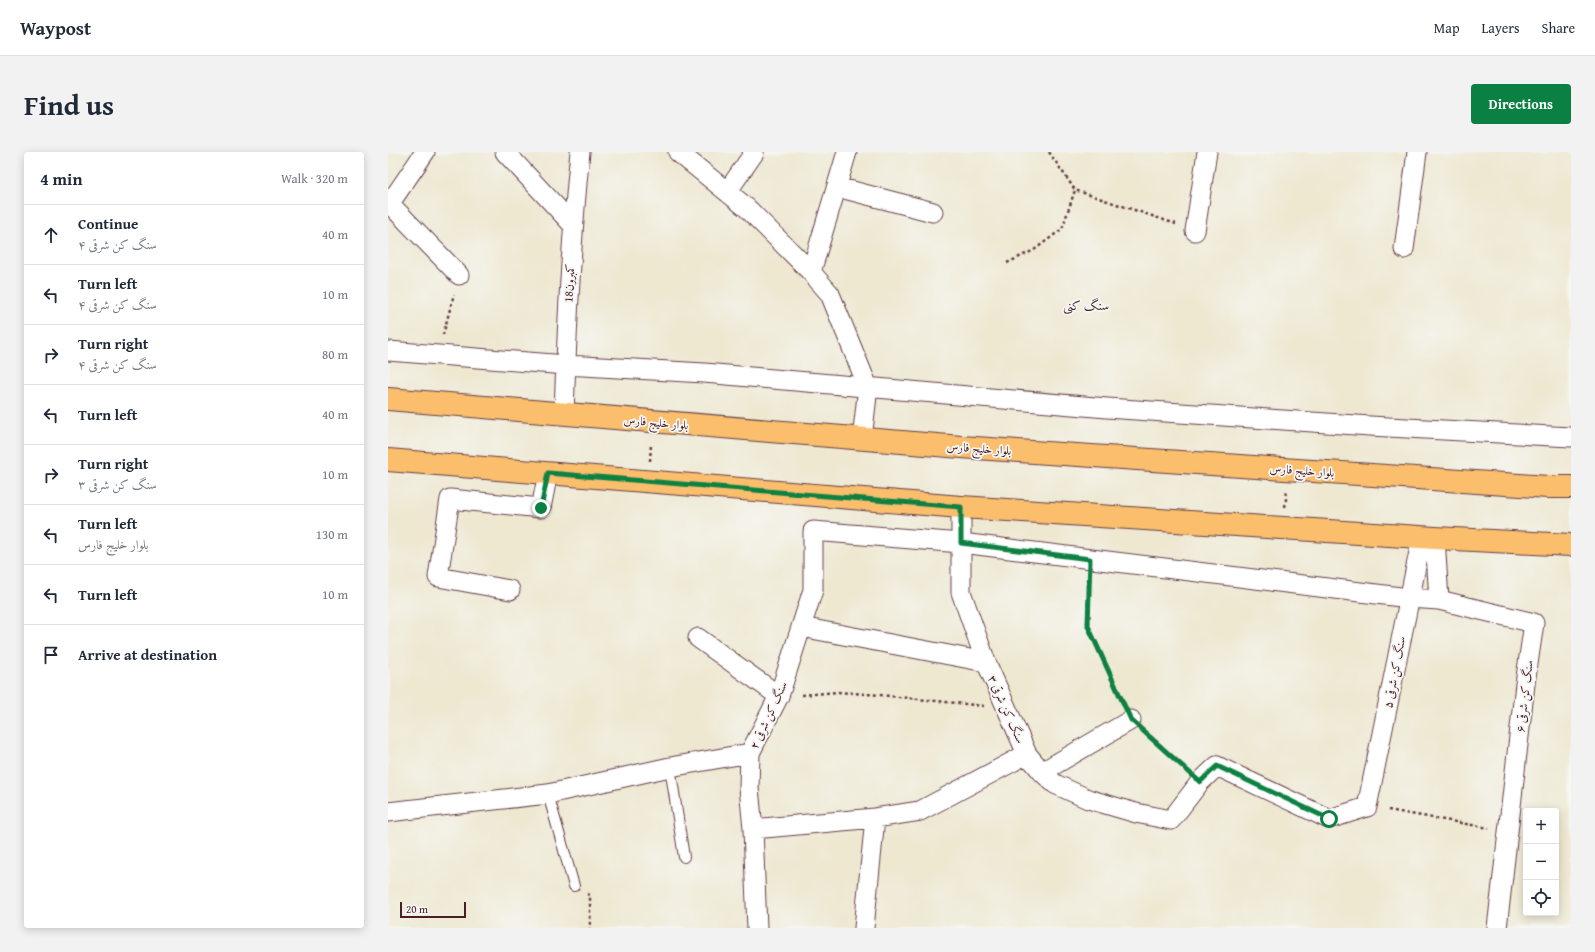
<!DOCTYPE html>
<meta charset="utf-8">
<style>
:root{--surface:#fff;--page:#f2f2f3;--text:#1f2937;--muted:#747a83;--line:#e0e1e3;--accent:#0b8043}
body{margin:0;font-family:"Gentium Book Plus",Amiri,serif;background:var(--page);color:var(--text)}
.controls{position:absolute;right:12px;bottom:12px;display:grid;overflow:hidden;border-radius:4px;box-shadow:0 2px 10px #0003}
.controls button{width:36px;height:36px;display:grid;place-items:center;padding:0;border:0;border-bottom:1px solid var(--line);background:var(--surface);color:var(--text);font:20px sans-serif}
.scale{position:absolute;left:12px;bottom:10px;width:66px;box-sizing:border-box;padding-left:4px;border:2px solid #4a1f2b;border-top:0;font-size:11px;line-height:14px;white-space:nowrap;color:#4a1f2b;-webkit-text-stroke:3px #f6f6f2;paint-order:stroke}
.stop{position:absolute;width:12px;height:12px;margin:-9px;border:3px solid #0b8043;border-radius:50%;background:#fff}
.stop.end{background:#0b8043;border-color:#fff;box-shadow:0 1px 4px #0008}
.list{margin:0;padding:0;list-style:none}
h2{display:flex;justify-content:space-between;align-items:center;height:52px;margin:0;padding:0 16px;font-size:17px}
h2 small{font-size:13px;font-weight:400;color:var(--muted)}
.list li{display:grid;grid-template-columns:26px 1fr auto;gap:12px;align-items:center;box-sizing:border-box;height:60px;padding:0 16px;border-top:1px solid var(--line)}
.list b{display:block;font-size:15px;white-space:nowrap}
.list p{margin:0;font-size:13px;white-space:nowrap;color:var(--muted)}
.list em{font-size:13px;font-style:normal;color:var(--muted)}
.icon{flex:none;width:22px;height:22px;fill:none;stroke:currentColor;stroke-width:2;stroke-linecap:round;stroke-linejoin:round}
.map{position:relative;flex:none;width:1183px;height:776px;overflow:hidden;border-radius:4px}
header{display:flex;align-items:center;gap:24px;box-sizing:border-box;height:56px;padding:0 20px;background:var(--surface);border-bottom:1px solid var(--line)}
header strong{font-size:19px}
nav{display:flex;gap:22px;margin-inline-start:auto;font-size:14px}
.intro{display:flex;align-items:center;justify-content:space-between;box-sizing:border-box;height:96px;padding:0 24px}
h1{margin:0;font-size:28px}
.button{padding:10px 18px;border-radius:4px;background:var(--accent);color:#fff;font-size:14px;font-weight:700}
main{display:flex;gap:24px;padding:0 24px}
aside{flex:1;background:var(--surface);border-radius:4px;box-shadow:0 2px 10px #0003}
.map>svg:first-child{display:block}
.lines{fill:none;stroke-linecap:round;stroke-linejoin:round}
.lane-casing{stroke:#633d44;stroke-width:12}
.street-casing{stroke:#633d44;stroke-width:21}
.primary-casing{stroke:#633d44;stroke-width:24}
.path{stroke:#633d44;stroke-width:2.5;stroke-dasharray:3 3;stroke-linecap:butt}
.lane{stroke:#fff;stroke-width:10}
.street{stroke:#fff;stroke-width:19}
.primary{stroke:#fabe6d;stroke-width:22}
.route{stroke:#0b8043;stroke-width:5}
.labels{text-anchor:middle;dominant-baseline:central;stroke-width:3.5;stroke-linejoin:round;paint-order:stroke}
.street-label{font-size:12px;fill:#4a1f2b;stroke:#f6f6f2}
.neighbourhood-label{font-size:13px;fill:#4a1f2b;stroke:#f6f6f2}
</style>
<header>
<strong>Waypost</strong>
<nav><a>Map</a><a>Layers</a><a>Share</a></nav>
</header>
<div class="intro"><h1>Find us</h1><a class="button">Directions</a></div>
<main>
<aside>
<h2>4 min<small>Walk · 320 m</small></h2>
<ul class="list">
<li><svg class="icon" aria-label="ahead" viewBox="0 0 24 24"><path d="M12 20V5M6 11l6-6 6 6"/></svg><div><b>Continue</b><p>سنگ کن شرقی ۴</p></div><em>40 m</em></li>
<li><svg class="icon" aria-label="left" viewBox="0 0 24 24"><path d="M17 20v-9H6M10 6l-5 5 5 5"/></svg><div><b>Turn left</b><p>سنگ کن شرقی ۴</p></div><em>10 m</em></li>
<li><svg class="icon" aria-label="right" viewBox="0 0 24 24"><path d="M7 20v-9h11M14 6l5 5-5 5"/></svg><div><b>Turn right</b><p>سنگ کن شرقی ۴</p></div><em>80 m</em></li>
<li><svg class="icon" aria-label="left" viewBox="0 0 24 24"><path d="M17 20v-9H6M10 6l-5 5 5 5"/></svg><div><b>Turn left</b></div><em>40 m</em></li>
<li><svg class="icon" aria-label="right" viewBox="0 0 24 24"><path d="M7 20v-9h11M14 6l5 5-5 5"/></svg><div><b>Turn right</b><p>سنگ کن شرقی ۳</p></div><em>10 m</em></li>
<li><svg class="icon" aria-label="left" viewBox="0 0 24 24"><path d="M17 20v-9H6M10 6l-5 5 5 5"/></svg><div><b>Turn left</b><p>بلوار خلیج فارس</p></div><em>130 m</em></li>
<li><svg class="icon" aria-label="left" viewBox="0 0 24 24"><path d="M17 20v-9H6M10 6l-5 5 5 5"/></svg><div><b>Turn left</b></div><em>10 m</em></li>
<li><svg class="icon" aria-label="arrive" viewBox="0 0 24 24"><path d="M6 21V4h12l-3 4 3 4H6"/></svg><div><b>Arrive at destination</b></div></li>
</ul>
</aside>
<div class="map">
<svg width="1183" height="776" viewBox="0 0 1183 776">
<rect width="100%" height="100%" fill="#f6f6f2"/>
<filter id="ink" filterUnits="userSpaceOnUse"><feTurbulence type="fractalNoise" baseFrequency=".025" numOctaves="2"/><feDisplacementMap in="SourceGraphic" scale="8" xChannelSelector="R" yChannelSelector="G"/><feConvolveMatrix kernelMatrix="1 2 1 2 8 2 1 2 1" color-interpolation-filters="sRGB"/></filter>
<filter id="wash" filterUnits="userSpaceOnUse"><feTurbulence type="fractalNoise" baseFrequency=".012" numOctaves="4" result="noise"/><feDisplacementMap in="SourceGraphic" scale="16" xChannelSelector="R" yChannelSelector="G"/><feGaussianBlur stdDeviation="0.9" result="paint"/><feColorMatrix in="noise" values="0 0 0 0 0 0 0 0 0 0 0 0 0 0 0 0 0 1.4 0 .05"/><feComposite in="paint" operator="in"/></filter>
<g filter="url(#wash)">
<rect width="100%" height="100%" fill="#eee8d1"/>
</g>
<g filter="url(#ink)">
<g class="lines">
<defs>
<path id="lane" d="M282 615 296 705
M160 642 186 734"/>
<path id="street" d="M117 0 185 73
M290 0 359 56 423 120 442 142 480 235 474 287
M449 35 545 60
M339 40 366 1
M0 50 71 123
M0 54 37 0
M807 79 819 0
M1016 97 1029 0
M423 120 459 0
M0 199 178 213 316 221 719 256 982 274 1183 285
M176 262C179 174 183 87 192 0
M573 355V440L598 510 639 602 654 620 667 632 700 647 748 661 783 668 812 630 829 614 941 667 979 655 1034 385
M1047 386 1051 448 1146 471 1137 532 1109 776
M122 438 50 425 62 347 153 356 160 321
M413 475 598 510
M310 486 391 544
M654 620 743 568
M0 660 160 642 282 615 362 601
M365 677 487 666 532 659 639 602
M369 776 365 677 361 636 362 601 391 544 425 438V379L573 391 1021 446 1051 448
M476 776 487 666"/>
<path id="primary" d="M0 247 573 295 1160 335H1183
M0 308 573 355 1047 386 1183 393"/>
</defs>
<use href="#lane" class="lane-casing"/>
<use href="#street" class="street-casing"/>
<use href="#primary" class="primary-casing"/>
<path class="path" d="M661 0 687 38 788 72
M619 111 646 98 674 77 687 38
M55 183 66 142
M262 309 263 292
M897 355 899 339
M701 427 700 474 734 549
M414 543 450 540 492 543 596 554
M758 581 798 617
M1000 658 1101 676
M199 742 202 743V776"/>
<use href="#lane" class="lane"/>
<use href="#street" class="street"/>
<use href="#primary" class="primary"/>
</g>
</g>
<g class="lines" filter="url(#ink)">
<path class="route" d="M153 356 160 321 573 355V391L702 407 700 474 743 568 812 630 829 614 941 667"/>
</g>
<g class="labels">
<g class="street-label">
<text transform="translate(181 131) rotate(-86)">کمبرون18</text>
<text transform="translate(268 270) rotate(5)">بلوار خلیج فارس</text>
<text transform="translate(591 296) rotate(4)">بلوار خلیج فارس</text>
<text transform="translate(914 318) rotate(4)">بلوار خلیج فارس</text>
<text transform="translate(1006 520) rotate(-79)">سنگ کن شرقی ۵</text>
<text transform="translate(1136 544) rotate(-83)">سنگ کن شرقی ۶</text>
<text transform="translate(619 557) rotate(66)">سنگ کن شرقی ۳</text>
<text transform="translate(380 563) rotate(-65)">سنگ کن شرقی ۲</text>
</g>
<g class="neighbourhood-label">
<text x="698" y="153">سنگ کنی</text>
</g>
</g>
</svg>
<div class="controls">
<button>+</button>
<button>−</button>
<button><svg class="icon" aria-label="locate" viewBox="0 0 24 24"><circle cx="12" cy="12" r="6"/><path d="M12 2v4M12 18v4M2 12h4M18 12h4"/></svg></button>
</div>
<div class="scale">20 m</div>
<div class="stop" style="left:941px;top:667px"></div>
<div class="stop end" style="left:153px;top:356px"></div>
</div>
</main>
